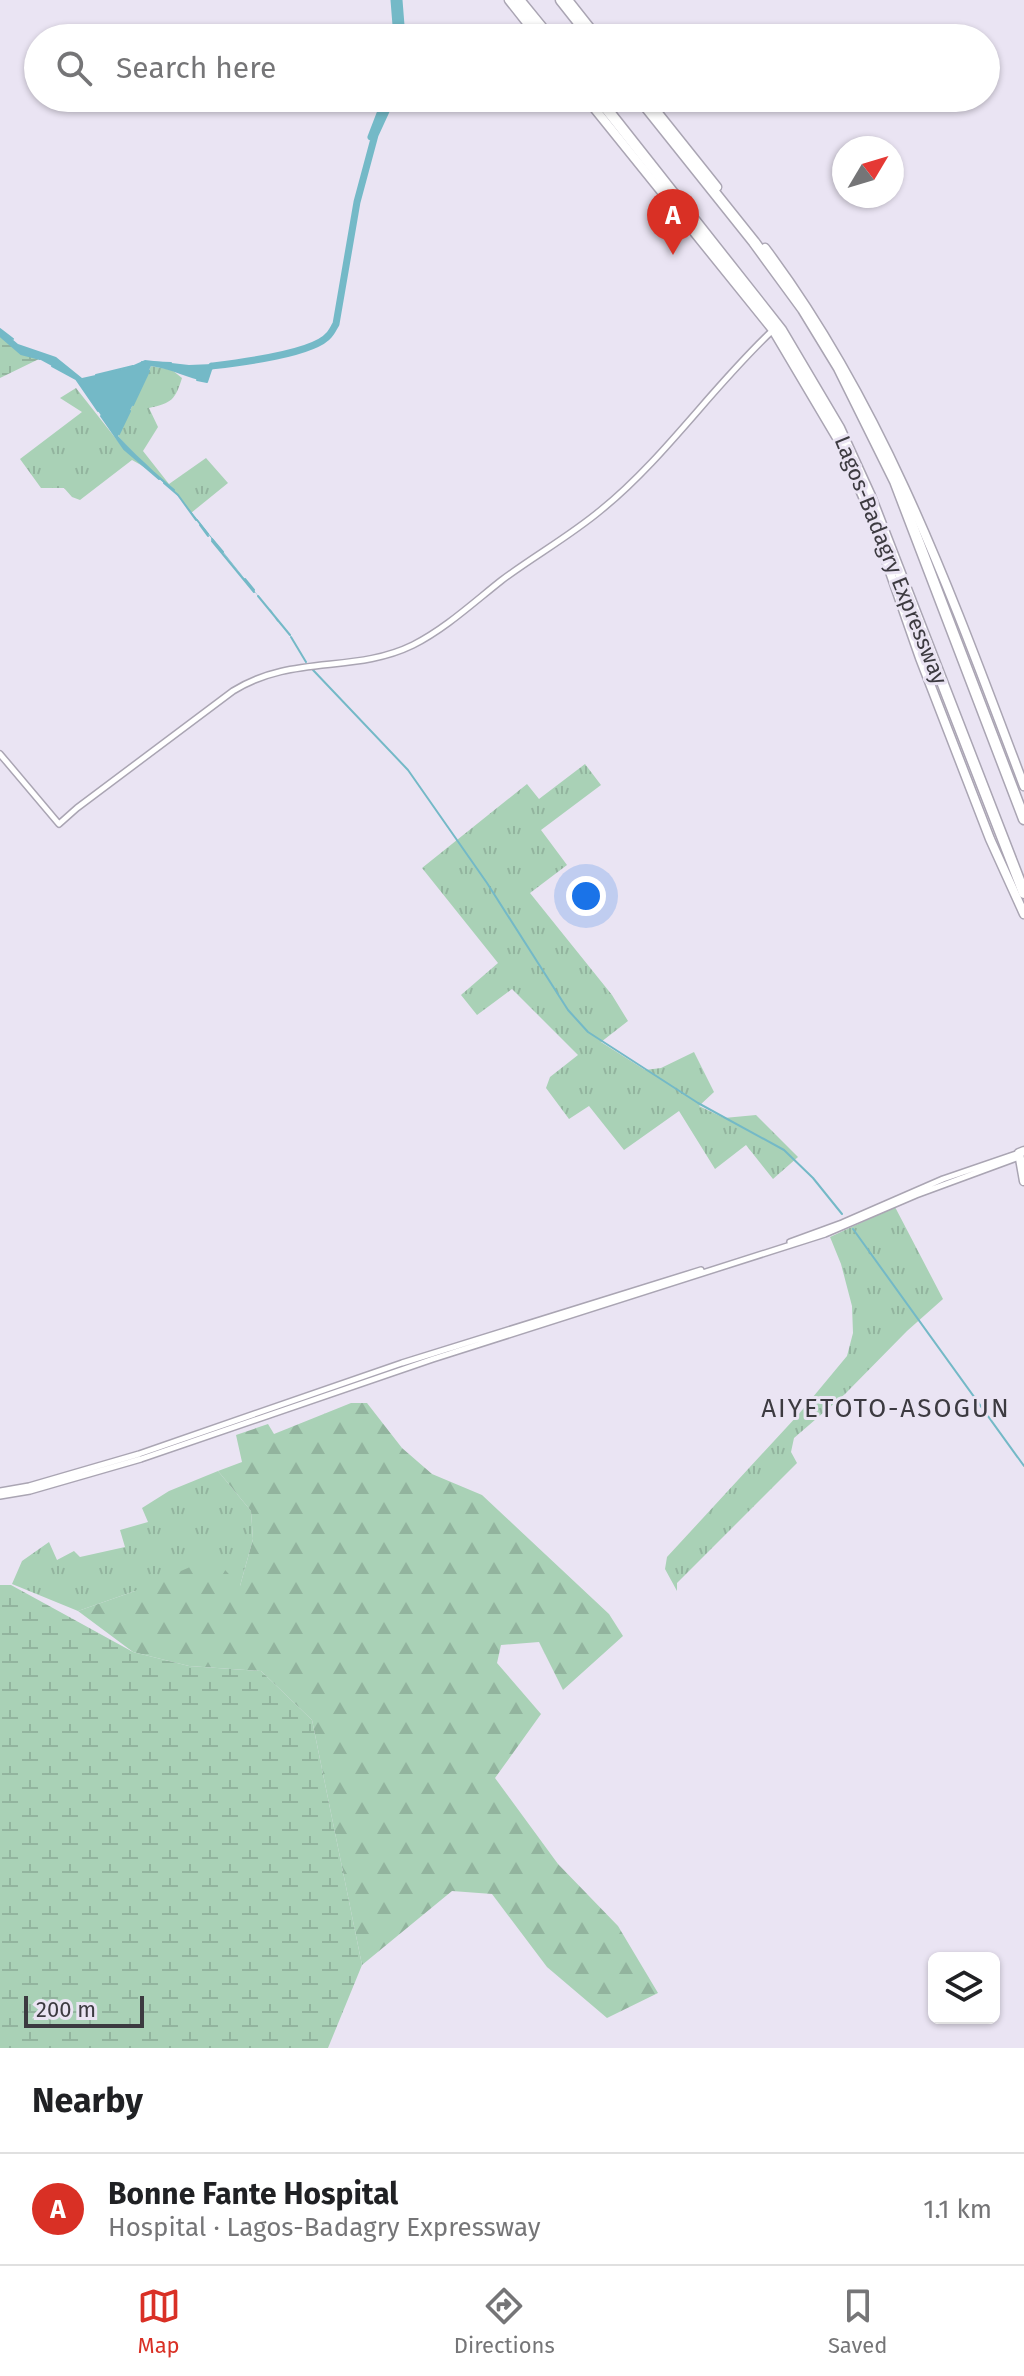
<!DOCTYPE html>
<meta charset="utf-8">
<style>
:root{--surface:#fff;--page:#f6f6f6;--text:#202124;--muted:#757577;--line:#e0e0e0;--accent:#d93025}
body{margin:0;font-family:"Fira Sans",sans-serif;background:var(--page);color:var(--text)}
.controls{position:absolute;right:24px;bottom:24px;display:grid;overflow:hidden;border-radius:12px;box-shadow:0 2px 6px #0004}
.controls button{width:72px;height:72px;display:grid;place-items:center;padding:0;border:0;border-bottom:2px solid var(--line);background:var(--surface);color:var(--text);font:40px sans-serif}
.compass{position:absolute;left:832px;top:136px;width:72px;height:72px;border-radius:50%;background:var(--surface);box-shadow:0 2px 6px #0004;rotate:52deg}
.scale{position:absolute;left:24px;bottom:20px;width:120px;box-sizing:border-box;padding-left:8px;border:4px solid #3c3a40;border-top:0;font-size:22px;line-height:28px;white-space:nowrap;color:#3c3a40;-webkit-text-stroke:6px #eae4f3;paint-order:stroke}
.you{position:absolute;left:586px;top:896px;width:28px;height:28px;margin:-20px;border:6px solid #fff;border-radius:50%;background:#1a73e8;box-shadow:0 0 0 12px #1a73e833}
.badge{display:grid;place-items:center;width:52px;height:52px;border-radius:50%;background:var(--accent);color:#fff;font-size:26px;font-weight:700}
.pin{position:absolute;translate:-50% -66px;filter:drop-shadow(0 2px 4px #0008)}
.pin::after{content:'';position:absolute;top:42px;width:28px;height:24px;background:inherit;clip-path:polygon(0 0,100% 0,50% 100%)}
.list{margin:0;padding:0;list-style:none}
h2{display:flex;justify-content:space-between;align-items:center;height:104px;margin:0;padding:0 32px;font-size:34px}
h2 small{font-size:26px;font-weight:400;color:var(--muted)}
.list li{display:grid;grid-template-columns:52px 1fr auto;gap:24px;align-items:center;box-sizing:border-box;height:112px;padding:0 32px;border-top:2px solid var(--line)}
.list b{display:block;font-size:30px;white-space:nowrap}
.list p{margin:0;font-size:26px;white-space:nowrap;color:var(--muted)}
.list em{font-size:26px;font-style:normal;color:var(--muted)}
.icon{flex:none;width:44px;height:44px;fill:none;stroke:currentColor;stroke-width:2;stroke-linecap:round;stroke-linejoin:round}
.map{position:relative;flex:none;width:1024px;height:2048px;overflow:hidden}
.search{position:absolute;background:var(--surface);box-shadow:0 2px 6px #0004;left:24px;right:24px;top:24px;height:88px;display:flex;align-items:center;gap:20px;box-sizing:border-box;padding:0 28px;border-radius:44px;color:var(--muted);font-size:30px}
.sheet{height:216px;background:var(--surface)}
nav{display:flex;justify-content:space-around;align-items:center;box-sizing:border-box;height:112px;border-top:2px solid var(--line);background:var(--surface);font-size:22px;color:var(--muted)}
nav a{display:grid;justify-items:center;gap:4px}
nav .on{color:var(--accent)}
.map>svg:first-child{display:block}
.grass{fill:url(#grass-tufts)}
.forest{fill:url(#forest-firs)}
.wetland{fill:url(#wetland-marsh)}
.water{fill:#74b9c7}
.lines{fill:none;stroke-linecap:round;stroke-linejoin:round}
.stream{stroke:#74b9c7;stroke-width:2}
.river{stroke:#74b9c7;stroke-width:7}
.minor-casing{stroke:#aaa5b3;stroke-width:8}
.major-casing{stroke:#aaa5b3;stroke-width:11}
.highway-casing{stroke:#aaa5b3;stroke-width:13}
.minor{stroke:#fff;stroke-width:5}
.major{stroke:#fff;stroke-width:8}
.highway{stroke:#fff;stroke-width:10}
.labels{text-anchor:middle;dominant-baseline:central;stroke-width:6;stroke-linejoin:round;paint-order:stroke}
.street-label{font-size:22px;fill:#3c3a40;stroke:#eae4f3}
.quarter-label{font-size:26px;letter-spacing:2px;fill:#3c3a40;stroke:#eae4f3}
</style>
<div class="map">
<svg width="1024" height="2048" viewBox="0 0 1024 2048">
<defs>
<pattern id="grass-tufts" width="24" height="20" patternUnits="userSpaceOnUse" patternTransform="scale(2)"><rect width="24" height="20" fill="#a9d1b6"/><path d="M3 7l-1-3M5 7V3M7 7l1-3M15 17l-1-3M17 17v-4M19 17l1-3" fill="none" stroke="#92b49e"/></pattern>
<pattern id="forest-firs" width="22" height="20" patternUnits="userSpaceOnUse" patternTransform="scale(2)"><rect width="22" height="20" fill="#a9d1b6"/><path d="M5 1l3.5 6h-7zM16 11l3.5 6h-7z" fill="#92b49e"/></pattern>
<pattern id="wetland-marsh" width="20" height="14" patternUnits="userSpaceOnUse" patternTransform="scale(2)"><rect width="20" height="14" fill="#a9d1b6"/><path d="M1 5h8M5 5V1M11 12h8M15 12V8" fill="none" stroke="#92b49e"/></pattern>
</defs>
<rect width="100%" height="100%" fill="#eae4f3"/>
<path class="grass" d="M151 366 172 370 182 378C175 400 172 403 149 408L158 427 143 451 169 484 206 458 228 483 191 513C176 490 156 473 132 460L80 500 72 497 64 488H41L20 459 82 412 60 398 76 388 124 449 141 463 118 436Z
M585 764 601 785 541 830 567 865 530 893 612 995 628 1021 601 1042 645 1070 661 1068 694 1052 714 1092 699 1106 724 1118 756 1115 798 1157 773 1179 746 1145 715 1169 679 1111 624 1150 589 1106 569 1119 546 1088 550 1077 578 1055 512 989 477 1015 461 995 498 963 422 868 527 784 539 799Z
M895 1207 943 1299 907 1331 845 1394 794 1438 791 1452 797 1463 677 1583V1591L665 1569 667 1557 798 1415 847 1356 853 1333 852 1306 841 1264 830 1237Z
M218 1471 251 1511 253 1539 240 1586 135 1591 78 1611 12 1584 22 1561 49 1542 57 1560 74 1551 80 1557 125 1547 120 1530 148 1522 142 1508 169 1491Z"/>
<path class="forest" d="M351 1403H367L402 1448 432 1474 482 1495 609 1614 623 1636 563 1690 539 1642 501 1645 497 1663 541 1714 495 1778 558 1864 618 1926 658 1993 607 2018 547 1967 492 1894 452 1891 362 1965 312 1720 261 1671 189 1666 133 1652 78 1611 135 1591 213 1557 240 1586 253 1539 251 1511 218 1471 242 1462 236 1435 268 1424 274 1434Z"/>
<path class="wetland" d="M0 336 21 354 39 359 0 378Z
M0 1585H11L133 1652 189 1666 261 1671 312 1720 362 1965 328 2048H0Z"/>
<path class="water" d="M0 329 18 344 56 357 82 378 127 368 145 360 189 365 213 364 207 382C187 378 172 369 151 366L118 436C142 463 172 484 191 513L291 637 178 495 124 449 76 379 39 359 21 354 0 336Z"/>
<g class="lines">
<path class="stream" d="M0 329 13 339
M0 336 21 354 40 359
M142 362 171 363
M52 366 76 379 98 411
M96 375 133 366
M197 380 207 382 213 364
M133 405 149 371
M101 416 124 449 159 479
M119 434 130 411
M154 473 174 490
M164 483 178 495 196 520
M197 520 208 534
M200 525 208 536
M212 539 223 552
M212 541 254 592
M245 579 254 590
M258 596 290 635
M270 610 278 621
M291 637 306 662
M313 670 408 770 487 883 568 1010 588 1032 698 1103 784 1150 813 1178 842 1214
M853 1229 1024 1466"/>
<path class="river" d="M394 0 397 38
M399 0 402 38
M371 137 386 98
M212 366C237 363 314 354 329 335 332 332 334 327 336 324L357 202 375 135 392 98"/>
<defs>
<path id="minor" d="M0 754 59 824 77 808 233 691C292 654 354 674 413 645 445 629 474 602 502 580 534 556 570 536 601 510 665 458 712 387 773 330
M790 1242 842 1223 943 1179 1019 1153
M0 1491 29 1486 139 1454 402 1363 701 1270
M0 1496 30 1491 141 1459 433 1359 825 1234 916 1195 1019 1157"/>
<path id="major" d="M509 0 539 38
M568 0 598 38
M586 98 773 330 837 438 867 506 920 658 990 839 1024 914
M646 98 717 187
M765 248C886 409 953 599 1024 786
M1024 1151 1019 1153 1024 1181"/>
<path id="highway" d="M519 0 550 38
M561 0 591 38
M598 98 781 330 839 428 870 496 1024 893
M639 98 754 242 803 309 839 368 895 481 1024 819"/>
</defs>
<use href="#minor" class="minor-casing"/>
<use href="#major" class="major-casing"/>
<use href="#highway" class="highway-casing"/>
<use href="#minor" class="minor"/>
<use href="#major" class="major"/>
<use href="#highway" class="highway"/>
</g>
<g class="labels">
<g class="street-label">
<text transform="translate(891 560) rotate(68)">Lagos-Badagry Expressway</text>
</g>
<g class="quarter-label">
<text x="886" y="1408">AIYETOTO-ASOGUN</text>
</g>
</g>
</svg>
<div class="controls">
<button><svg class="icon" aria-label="layers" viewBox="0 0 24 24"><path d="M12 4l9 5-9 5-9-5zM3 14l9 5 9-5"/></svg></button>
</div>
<svg class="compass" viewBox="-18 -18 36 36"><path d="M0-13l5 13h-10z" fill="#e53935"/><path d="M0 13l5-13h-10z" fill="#757577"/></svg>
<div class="scale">200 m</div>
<div class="you"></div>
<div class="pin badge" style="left:673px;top:255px">A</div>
<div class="search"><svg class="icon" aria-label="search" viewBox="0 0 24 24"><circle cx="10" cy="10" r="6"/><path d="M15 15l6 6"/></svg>Search here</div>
</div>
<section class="sheet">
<h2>Nearby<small></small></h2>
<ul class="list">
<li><span class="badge">A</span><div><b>Bonne Fante Hospital</b><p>Hospital · Lagos-Badagry Expressway</p></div><em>1.1 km</em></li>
</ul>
</section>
<nav>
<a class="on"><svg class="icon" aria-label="map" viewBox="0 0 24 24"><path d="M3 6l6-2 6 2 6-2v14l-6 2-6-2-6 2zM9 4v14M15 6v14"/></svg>Map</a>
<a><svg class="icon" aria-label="directions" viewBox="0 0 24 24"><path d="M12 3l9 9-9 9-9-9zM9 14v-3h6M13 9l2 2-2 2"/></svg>Directions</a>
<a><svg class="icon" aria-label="saved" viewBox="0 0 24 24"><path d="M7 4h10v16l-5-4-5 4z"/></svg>Saved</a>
</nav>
